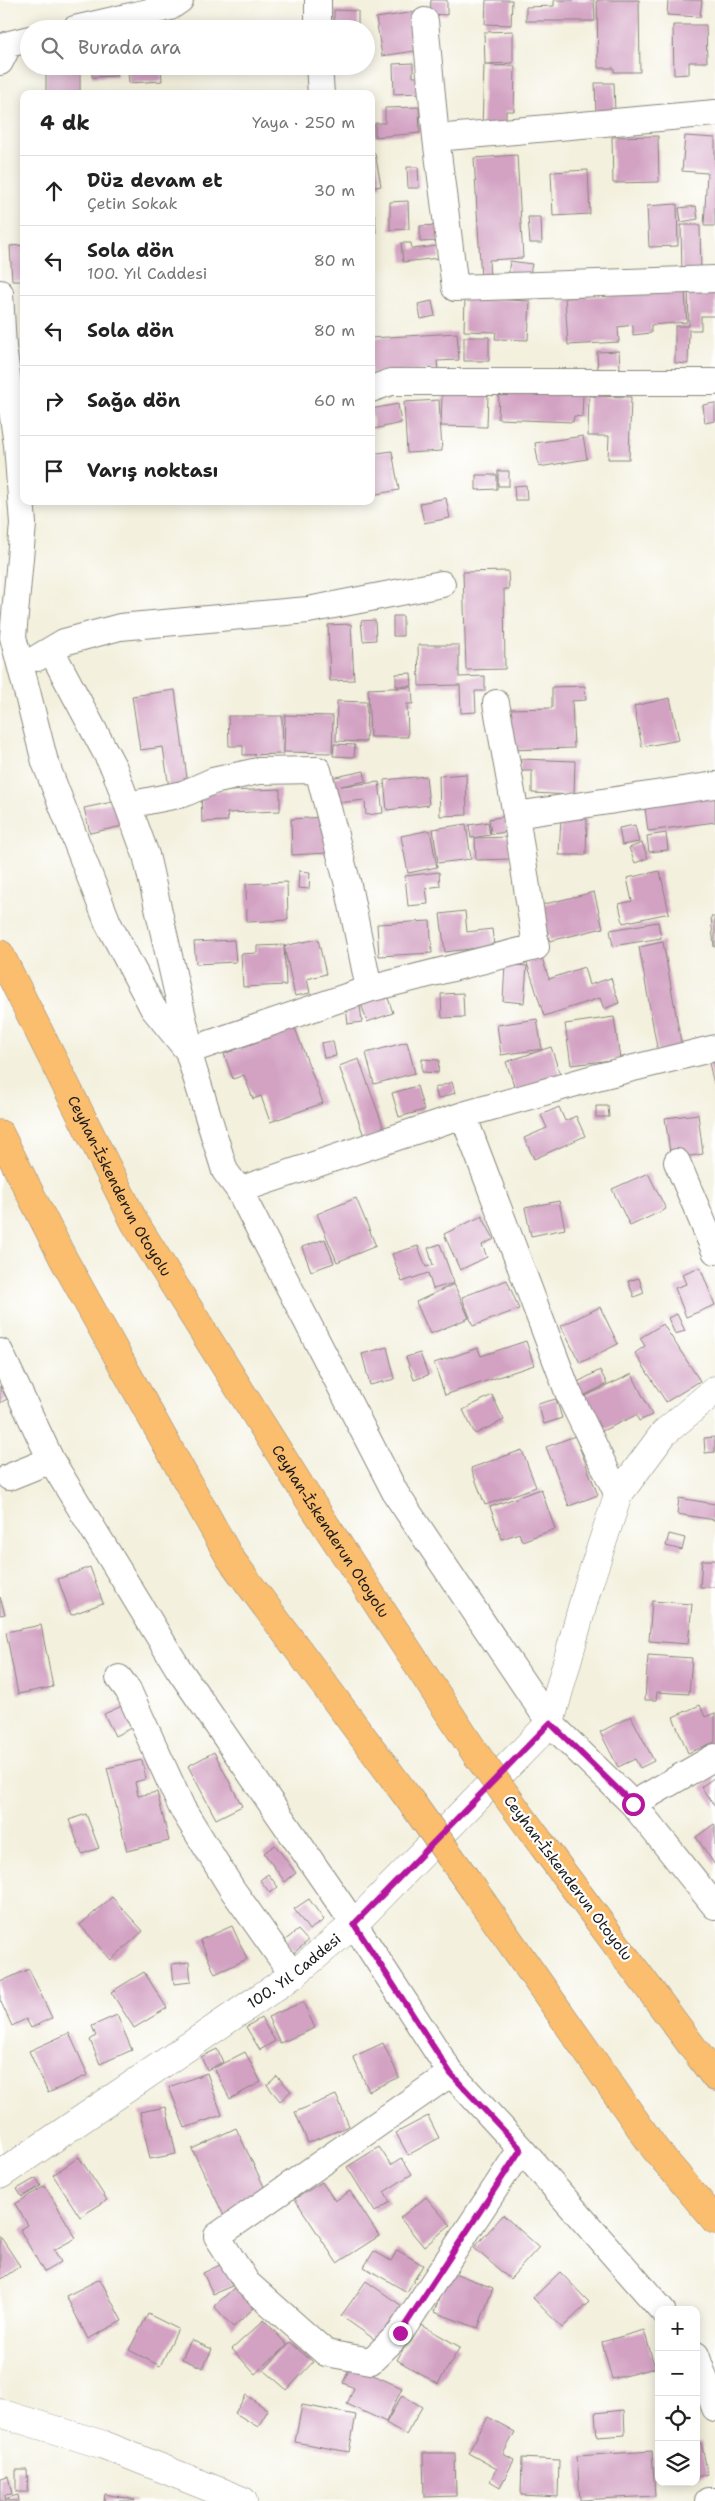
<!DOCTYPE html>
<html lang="tr">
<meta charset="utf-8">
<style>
:root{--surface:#fff;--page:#f2f2f2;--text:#222;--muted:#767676;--line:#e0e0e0}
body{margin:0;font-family:"Shantell Sans",sans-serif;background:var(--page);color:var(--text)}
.controls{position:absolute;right:15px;bottom:15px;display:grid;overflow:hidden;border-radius:10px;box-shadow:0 2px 12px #0003}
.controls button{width:45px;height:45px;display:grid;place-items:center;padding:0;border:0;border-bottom:1px solid var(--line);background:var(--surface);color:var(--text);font:25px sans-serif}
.stop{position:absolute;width:15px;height:15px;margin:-11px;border:4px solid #b5179e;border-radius:50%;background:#fff}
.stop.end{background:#b5179e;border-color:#fff;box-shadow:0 1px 5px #0008}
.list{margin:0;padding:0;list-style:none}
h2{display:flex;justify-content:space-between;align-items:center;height:65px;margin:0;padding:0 20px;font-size:21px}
h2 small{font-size:16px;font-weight:400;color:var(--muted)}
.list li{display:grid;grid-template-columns:32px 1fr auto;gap:15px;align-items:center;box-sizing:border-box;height:70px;padding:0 20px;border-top:1px solid var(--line)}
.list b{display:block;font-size:19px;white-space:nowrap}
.list p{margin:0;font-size:16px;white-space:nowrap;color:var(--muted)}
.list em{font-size:16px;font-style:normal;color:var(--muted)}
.icon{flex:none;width:28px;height:28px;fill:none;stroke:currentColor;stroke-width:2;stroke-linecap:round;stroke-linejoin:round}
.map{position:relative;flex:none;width:715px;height:2501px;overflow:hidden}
.search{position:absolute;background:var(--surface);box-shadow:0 2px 12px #0003;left:20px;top:20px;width:355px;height:55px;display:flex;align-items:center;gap:12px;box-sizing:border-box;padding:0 18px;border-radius:28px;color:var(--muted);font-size:19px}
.panel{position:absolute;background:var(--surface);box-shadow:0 2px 12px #0003;left:20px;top:90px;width:355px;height:415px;border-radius:10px}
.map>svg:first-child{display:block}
.building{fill:#d3a2c3}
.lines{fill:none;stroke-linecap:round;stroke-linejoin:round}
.minor-casing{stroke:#88867c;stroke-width:28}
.tertiary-casing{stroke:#88867c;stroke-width:29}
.motorway-casing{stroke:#88867c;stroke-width:29}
.minor{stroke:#fff;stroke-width:26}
.tertiary{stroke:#fff;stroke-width:28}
.motorway{stroke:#fbbd6e;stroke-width:28}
.motorway-bridge-casing{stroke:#88867c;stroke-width:29;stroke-linecap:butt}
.motorway-bridge{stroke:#fbbd6e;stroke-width:28}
.route{stroke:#b5179e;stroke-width:6}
.labels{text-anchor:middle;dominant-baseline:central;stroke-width:4.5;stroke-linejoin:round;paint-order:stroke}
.street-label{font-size:15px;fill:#1c1c1c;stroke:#fff}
</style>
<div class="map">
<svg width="715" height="2501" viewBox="0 0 715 2501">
<rect width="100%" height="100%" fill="#fff"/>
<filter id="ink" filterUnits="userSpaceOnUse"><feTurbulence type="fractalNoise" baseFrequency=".02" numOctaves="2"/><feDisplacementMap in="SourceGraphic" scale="10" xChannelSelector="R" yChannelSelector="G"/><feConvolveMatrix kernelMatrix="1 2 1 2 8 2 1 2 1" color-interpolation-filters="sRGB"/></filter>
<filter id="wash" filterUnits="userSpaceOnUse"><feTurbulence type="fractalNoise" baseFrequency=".0096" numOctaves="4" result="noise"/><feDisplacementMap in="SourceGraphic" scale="20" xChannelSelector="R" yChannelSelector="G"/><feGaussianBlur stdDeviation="1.12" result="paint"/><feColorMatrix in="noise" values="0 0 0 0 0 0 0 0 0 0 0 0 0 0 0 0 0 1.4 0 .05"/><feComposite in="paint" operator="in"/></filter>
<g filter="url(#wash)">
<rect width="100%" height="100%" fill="#f3f0dd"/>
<g id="blocks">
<path class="building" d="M431 0H447V15L430 14Z
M486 0H512L511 25 485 24Z
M554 0H594L595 21H526V7L554 6Z
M597 0H639L640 72H614V68H598Z
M668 0H702L700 17 667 15Z
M334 10 358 11V29H334Z
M415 12 421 50 382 56 376 18Z
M673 25H706L707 62H689V74L674 75Z
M513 31V63L485 64 484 32Z
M413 63V77H423V93L394 94 393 64Z
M484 65 515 66 514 111H506V129L482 128Z
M46 66H80V94H46Z
M92 66H116L117 76 92 77Z
M128 66H161L162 81 129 83Z
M595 83H614L615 114H596Z
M419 107 420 133 375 137V123H385V108Z
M658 136 659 182 613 183 612 137Z
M685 136 715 138V226H704L707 173 682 171Z
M371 153H375L381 186 371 188Z
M517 155 523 258 489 260 490 279H481L474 158Z
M407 167H418L419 188H408Z
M588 170 590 214 553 216 551 172Z
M408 201 409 229 390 230V202Z
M677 204 678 246 649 247 647 206Z
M696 206 698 219 681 222 679 208Z
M375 215 376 233 371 234V216Z
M528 217H541L542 243H530Z
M439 225V241L420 242V226Z
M681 225H700L701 275H682Z
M401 243H411L412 249 438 246 439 258 403 262Z
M24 245V281H12L10 246Z
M371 256H373L374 281H371Z
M510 261 532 264 528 284 507 280Z
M715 287V316H701V330H689L688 364 675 363V326H689L688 288Z
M685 291 687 322 651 325V333L633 335V325L618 327 619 342 568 345 565 298Z
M465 298 530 301 528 340 495 339 496 332 464 331Z
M432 301 435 316 421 319 418 304Z
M457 333 459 360 437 361 438 370 371 374V338Z
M464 337H489V361H464Z
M619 351 620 368 598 370 597 352Z
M499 392 583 395 582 417 574 416 573 422 498 419Z
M442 394 488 395 487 427 441 426Z
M589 396 631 397 629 459H608L609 436H588Z
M439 400 442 451 407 453 404 402Z
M715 403V421L705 423 703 405Z
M398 404 401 423 374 429 371 409Z
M583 436 587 459 539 467 535 443Z
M392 451 399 490 371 495V454Z
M498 471H509V486H498Z
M476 475H497V489L476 490Z
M526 485 527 500H515L514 486Z
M446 498 450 518 424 523 420 503Z
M508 571 509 589H504L505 669 466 670 463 572Z
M393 616H403V636H393Z
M375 620 376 640 363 641 361 621Z
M351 624 354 680 330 681 328 625Z
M418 645H459V677L485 676V691H475L476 712 461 713 460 685 419 686Z
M411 673 412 686H396V674Z
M585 686 586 700 572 701 574 748 510 750 509 709 552 708V687Z
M412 687 413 704H407L408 737H370L368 689Z
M175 690 188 785 169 788 163 747 140 750 132 696Z
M670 698 679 740 642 747 634 706Z
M337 701 367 702 366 742 336 741Z
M285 715 333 716 332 753 284 752Z
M228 716H282L283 754 243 755V746H229Z
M334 744 355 745 354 757 333 756Z
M521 759 575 761 574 795 532 793V771H520Z
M364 771 366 781 341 786 379 782 383 813 366 815 365 800 337 803 331 778Z
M466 774 467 815 440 816 439 776Z
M426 776 429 805 387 810 384 780Z
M280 789V811L227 813 228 821 202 822 201 792Z
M715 792V822L648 831 644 801Z
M117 801 123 826 90 833 84 808Z
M505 816 507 832 491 834 489 819Z
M325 817 327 853 292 855 291 819Z
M561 818 587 819 586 855H559Z
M488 822 490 835 471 838 469 825Z
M466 824 471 859 438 863 433 829Z
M635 825 639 842 622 845 619 828Z
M430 830 437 867 408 873 401 836Z
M666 833 668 850 649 852 647 836Z
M509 837 510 859 476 860 475 838Z
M642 843 648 858 635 863 629 848Z
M299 871 310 872 309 889 298 888Z
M660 871 669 913 623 923 619 904 632 901 627 878Z
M439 872 440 886 426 888 428 904 408 906 405 876Z
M287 882 288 920 247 922 246 884Z
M594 892 603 928 550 941 541 905Z
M465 911 467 932 492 929 494 946 445 952 440 914Z
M711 917H715V947H714Z
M430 921 432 953 379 956 377 924Z
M658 922 661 938 613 946 610 930Z
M318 939 326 974 307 979 310 993 295 996 284 946Z
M234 940 236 962 196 964 194 942Z
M663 942 682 1048 658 1053 639 947Z
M284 945 286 985 243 987 241 954 257 953V946Z
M542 958 549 979 584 967 589 985 611 978 619 1003 604 1009 600 998 544 1016 527 963Z
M505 964 527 966 524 1003 503 1001Z
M463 993 464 1017 442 1018 441 994Z
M387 995 393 1013 367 1022 361 1003Z
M360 1005 362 1022 348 1024 346 1007Z
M614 1017 620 1059 571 1065 565 1024Z
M537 1019 542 1049 501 1055 497 1025Z
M295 1028 323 1103 270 1122 261 1096 253 1099 244 1075 233 1079 224 1054Z
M333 1041 336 1056 324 1058 321 1043Z
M407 1042 415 1073 374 1084 366 1053Z
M551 1047 561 1077 516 1091 506 1062Z
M359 1059 385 1132 365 1139 339 1066Z
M422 1059 439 1060 438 1073 422 1072Z
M715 1062V1084H714L709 1063Z
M452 1082 455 1093 438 1099 435 1088Z
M417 1086 424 1110 399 1117 392 1093Z
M596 1106H608L609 1117H596Z
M559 1107 565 1121 576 1116 585 1136 534 1159 524 1138 547 1128 541 1115Z
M698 1114 703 1154 671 1159 665 1118Z
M648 1173 666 1209 630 1226 612 1189Z
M356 1198 376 1246 337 1262 317 1214Z
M559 1201 565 1229 531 1236 525 1208Z
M482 1216 494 1239 482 1245 487 1257 460 1270 444 1234Z
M325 1239 334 1263 311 1271 302 1247Z
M440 1244 454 1283 433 1289 428 1273 402 1282 392 1254 418 1246 426 1267 433 1265 428 1248Z
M700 1267 715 1305 686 1317 675 1288 686 1284 682 1274Z
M639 1278 644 1293 634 1297 628 1281Z
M507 1280 519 1309 473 1326 462 1297Z
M454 1284 469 1318 430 1334 416 1302Z
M600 1307 618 1344 580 1363 561 1326Z
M677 1314 685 1331 675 1334 668 1318Z
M663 1324 700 1381 666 1402 635 1353 645 1346 640 1338Z
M526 1341 534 1365 445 1395 434 1363 478 1348 481 1356Z
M387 1347 395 1379 370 1385 362 1354Z
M420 1353 428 1375 414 1380 406 1357Z
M600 1370 607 1384 583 1396 576 1383Z
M632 1374 652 1415 639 1421 636 1415 598 1433 581 1398Z
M0 1386 7 1399 0 1403Z
M492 1395 504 1420 475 1434 463 1410Z
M556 1399 562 1418 544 1424 538 1404Z
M575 1436 598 1495 569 1506 546 1447Z
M715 1437V1452L705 1453 704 1438Z
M522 1450 536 1487 485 1505 471 1468Z
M541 1489 555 1529 522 1541 519 1533 502 1539 490 1507Z
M679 1498 715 1504V1520L677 1514Z
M669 1534 685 1538 682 1550 666 1546Z
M702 1560H715V1587H700Z
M90 1567 103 1603 71 1615 58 1579Z
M0 1597 5 1614 0 1615Z
M652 1601 692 1604 688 1644 649 1641Z
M41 1625 53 1687 18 1694 6 1632Z
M648 1655 692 1658 689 1694 657 1692 656 1700H645Z
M124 1705 135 1726 115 1736 104 1714Z
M700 1705 705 1717 715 1713V1742L688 1753 673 1717Z
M631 1716 654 1761 640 1768 635 1759 618 1767 600 1732Z
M214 1752 242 1806 216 1819 188 1766Z
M142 1760 146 1779 135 1782 138 1796 157 1792 169 1841 127 1851 107 1768Z
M715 1777V1807L701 1787Z
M86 1814 99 1848 82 1854 69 1820Z
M714 1824 715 1825V1865L696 1837Z
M275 1845 296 1873 285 1882 264 1853Z
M268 1874 278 1887 270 1893 260 1880Z
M112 1897 143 1931 111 1960 80 1925Z
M309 1899 324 1920 309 1930 294 1909Z
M232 1926 247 1959 215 1974 200 1940Z
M298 1930 308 1941 294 1953 284 1941Z
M189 1962 191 1982 174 1984 172 1964Z
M29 1969 52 2018 31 2028 26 2019 12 2026 0 2000V1982Z
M144 1972 167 2008 134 2028 111 1992Z
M303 2002 315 2028 280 2043 268 2017Z
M117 2015 132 2050 100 2064 90 2040 96 2036 92 2026Z
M261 2018 275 2041 260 2050 246 2027Z
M69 2033 88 2075 48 2093 29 2051Z
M383 2043 399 2077 369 2091 353 2057Z
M217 2049 223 2062 207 2070 201 2057Z
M245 2052 261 2082 230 2099 214 2068Z
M207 2073 222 2115 185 2128 169 2087Z
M277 2076 291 2091 280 2101 267 2085Z
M336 2095 349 2126 308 2143 295 2112Z
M166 2107 176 2154 150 2159 140 2112Z
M428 2116 439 2138 408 2155 396 2133Z
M236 2128 268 2195 224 2216 192 2149Z
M379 2147 391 2165 402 2158 412 2174 384 2192 390 2202 375 2212 347 2167Z
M79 2157 107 2200 80 2217 53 2175Z
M36 2178 41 2186 22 2197 17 2189Z
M322 2182 335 2201 350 2191 379 2236 337 2263 295 2199Z
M45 2186 76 2238 54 2250 61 2262 44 2272 20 2230 28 2225 15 2204Z
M426 2197 450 2225 424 2247 400 2218Z
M503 2215 539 2247 510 2279 474 2248Z
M0 2236 20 2266 0 2280Z
M397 2250 423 2265 407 2292 364 2267 374 2251 391 2261Z
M222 2264 232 2286 213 2294 203 2273Z
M449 2271 493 2288 478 2328 434 2312Z
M560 2272 589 2302 562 2328 533 2298Z
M100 2279 122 2321 88 2339 66 2296Z
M366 2281 402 2306 377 2341 341 2316Z
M235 2287 254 2308 233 2327 214 2306Z
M148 2314 178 2329 160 2366 129 2350Z
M264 2320 287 2345 255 2374 232 2349Z
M418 2323 460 2347 438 2384 397 2360Z
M644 2330 655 2368 612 2379 602 2342Z
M191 2340 212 2349 203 2368 182 2359Z
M290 2342 313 2362 287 2390 264 2370Z
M351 2365 402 2388 386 2422 347 2404 354 2388 343 2383Z
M246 2395 268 2410 258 2427 235 2413Z
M402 2395 422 2407 406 2435 386 2423Z
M302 2405 356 2415 349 2452 295 2442Z
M624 2410 625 2435 597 2437 595 2413Z
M488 2417 515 2432 503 2454 514 2460 500 2487 490 2481 497 2469 468 2453Z
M701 2442 708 2474 696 2477V2443Z
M652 2451 655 2496 580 2500 577 2456Z
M423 2453H455L456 2496 424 2497Z
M522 2458 559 2460 558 2497 521 2495Z
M16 2470H27L28 2492H16Z
M8 2476 12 2494 5 2495 6 2501H0V2478Z
M105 2494 135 2500V2501H104Z
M18 2495 19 2501H7V2498Z"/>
</g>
</g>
<g filter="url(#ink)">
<use href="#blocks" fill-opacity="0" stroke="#88867c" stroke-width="1"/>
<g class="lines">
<defs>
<path id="minor" d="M318 0V29
M425 21 436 138 455 288 715 279
M75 29 170 7 180 0
M0 62 9 44 29 39
M319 66 321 94
M436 138 715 113
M0 293 3 347 17 445 23 524 13 637 21 668 45 762 108 923 153 1008 188 1051 369 989 536 947 516 815 496 703
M371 389 391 382H715
M51 650 114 768 146 855 187 1035 188 1051 225 1171 239 1190 396 1494 550 1723 633 1804 715 1906
M37 658 64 642 120 627 308 610 442 584
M128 805 183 794 213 781 258 771 318 770 348 885 369 989
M516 815 715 785
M463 1115 568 1392 618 1495
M677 1162 715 1251
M239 1190 463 1115 597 1077 715 1048
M0 1352 51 1460 178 1668 354 1924 451 2073 521 2149 662 2310
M9 1477 51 1460
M119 1678 128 1690 182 1808 232 1889 293 1975
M633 1804 715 1757
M451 2073 217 2236 247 2283 326 2353 371 2361 400 2333 521 2149
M696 2355 715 2408
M708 2501H715"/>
<g id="tertiary">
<path id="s1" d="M0 2175 293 1975 354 1924 550 1723 588 1586 618 1495 664 1433 715 1390"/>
<path d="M0 2413 104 2445 243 2501"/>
</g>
<g id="motorway">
<path id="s2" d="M0 954 135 1223 306 1495 476 1754"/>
<path d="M0 1134 64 1260 230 1558 412 1803"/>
<path d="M537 1838 715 2077"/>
<path d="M474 1890 655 2149 715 2220"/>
</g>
</defs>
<use href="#minor" class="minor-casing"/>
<use href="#tertiary" class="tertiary-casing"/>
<use href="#motorway" class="motorway-casing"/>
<use href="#minor" class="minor"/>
<use href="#tertiary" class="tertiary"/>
<use href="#motorway" class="motorway"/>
<defs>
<path id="motorway-bridge" d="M476 1754 537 1838
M412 1803 474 1890"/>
</defs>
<use href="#motorway-bridge" class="motorway-bridge-casing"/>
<use href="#motorway-bridge" class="motorway-bridge"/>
</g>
</g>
<g class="lines" filter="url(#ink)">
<path class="route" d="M400 2333 521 2149 451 2074 354 1924 550 1723 633 1804"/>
</g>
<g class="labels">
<g class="street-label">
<text stroke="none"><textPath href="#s2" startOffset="261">Ceyhan-İskenderun Otoyolu</textPath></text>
<text stroke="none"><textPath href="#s2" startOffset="666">Ceyhan-İskenderun Otoyolu</textPath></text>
<text transform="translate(568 1878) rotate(53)">Ceyhan-İskenderun Otoyolu</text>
<text stroke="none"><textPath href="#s1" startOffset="358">100. Yıl Caddesi</textPath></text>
</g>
</g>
</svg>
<div class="controls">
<button>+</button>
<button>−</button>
<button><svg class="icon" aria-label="locate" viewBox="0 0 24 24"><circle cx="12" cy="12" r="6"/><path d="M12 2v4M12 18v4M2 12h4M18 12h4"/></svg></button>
<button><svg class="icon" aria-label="layers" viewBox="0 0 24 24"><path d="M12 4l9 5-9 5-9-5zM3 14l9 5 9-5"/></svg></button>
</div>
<div class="stop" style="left:633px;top:1804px"></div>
<div class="stop end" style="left:400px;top:2333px"></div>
<div class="search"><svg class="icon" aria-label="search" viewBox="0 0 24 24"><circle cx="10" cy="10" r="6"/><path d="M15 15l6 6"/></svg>Burada ara</div>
<section class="panel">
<h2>4 dk<small>Yaya · 250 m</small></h2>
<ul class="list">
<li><svg class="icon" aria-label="ahead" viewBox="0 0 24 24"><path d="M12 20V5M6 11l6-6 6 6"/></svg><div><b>Düz devam et</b><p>Çetin Sokak</p></div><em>30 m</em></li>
<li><svg class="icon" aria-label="left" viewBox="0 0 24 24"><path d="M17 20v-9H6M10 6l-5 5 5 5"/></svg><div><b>Sola dön</b><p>100. Yıl Caddesi</p></div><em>80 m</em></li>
<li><svg class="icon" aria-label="left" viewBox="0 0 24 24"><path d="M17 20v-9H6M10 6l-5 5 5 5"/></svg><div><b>Sola dön</b></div><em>80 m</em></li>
<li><svg class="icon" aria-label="right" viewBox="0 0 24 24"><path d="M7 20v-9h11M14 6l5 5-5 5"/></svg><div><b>Sağa dön</b></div><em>60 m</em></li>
<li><svg class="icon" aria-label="arrive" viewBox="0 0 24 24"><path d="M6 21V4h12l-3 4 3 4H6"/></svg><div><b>Varış noktası</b></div></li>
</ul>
</section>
</div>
